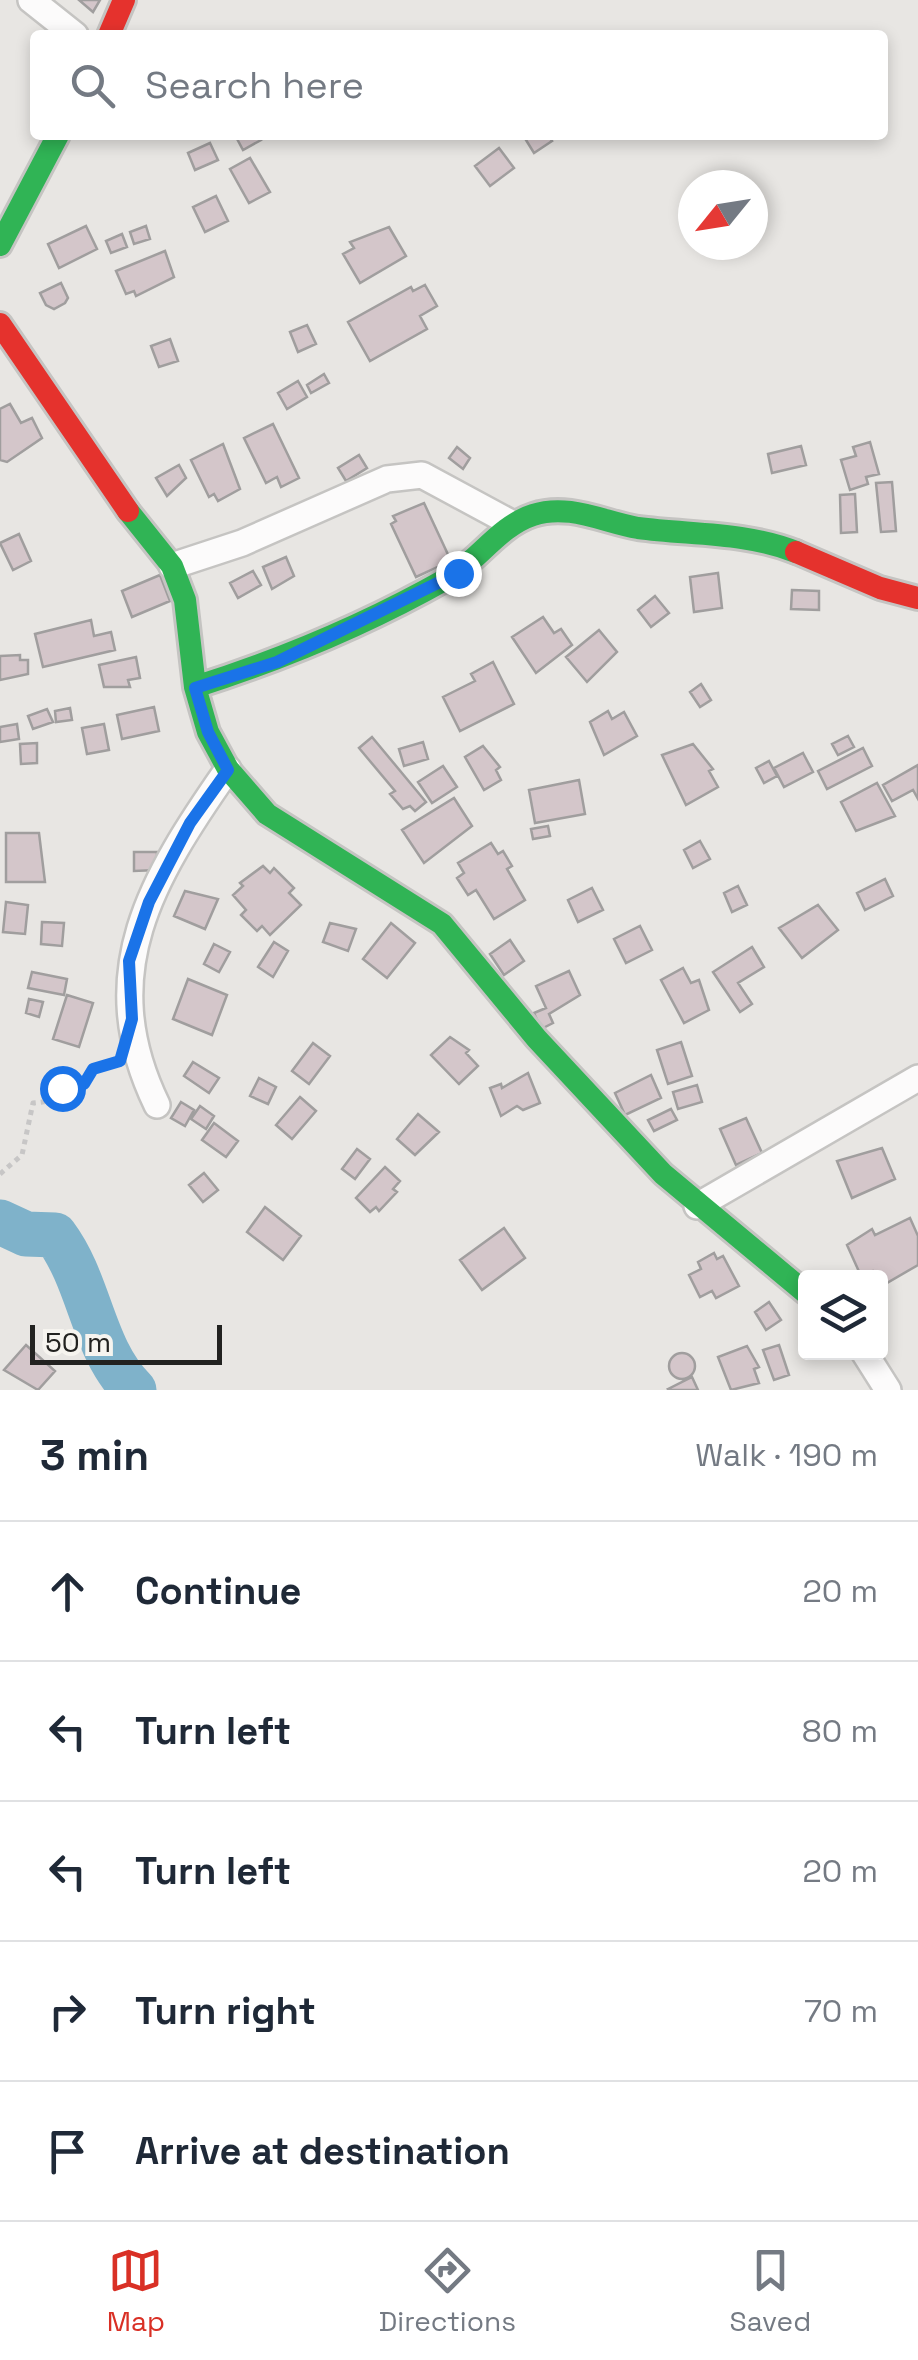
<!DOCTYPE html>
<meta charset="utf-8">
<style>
:root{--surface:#fff;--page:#f2f2f3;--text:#1f2937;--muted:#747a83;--line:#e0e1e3;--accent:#d93025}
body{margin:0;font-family:"Space Grotesk",sans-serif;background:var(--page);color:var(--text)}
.controls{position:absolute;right:30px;bottom:30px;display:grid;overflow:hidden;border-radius:10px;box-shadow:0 5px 15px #0003}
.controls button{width:90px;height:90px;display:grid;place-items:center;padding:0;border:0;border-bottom:2px solid var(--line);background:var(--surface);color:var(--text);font:50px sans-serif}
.compass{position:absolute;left:678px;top:170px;width:90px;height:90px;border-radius:50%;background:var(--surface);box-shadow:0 5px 15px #0003;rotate:240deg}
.scale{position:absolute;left:30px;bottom:25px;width:192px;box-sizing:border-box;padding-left:10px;border:5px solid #222220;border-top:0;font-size:28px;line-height:35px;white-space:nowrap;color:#222220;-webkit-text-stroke:8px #f6f4ef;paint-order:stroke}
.stop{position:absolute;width:30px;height:30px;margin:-22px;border:8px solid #1a73e8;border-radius:50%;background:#fff}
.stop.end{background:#1a73e8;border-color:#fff;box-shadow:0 2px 10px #0008}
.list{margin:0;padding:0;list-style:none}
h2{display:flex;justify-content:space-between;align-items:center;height:130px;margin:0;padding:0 40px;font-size:42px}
h2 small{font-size:32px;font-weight:400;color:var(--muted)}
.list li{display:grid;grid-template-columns:65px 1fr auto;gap:30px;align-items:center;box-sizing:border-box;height:140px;padding:0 40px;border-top:2px solid var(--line)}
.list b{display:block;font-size:38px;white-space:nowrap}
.list em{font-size:32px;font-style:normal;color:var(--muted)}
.icon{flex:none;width:55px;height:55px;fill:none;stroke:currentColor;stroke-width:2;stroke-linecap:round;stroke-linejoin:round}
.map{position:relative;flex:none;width:918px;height:1390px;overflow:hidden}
.search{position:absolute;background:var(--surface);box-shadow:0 5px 15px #0003;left:30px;right:30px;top:30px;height:110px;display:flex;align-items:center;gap:25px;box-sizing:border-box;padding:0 35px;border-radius:10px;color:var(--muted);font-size:38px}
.sheet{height:830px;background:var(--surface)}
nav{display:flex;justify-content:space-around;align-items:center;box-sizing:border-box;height:140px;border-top:2px solid var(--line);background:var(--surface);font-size:28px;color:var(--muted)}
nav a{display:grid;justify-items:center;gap:5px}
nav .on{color:var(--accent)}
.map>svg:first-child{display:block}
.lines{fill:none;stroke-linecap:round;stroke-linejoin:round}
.river{stroke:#7fb2ca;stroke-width:45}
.building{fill:#d4c6ca;stroke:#a09e9e;stroke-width:2.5}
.street-casing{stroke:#c5c4c2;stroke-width:30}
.fast-casing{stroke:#c5c4c2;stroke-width:28}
.jam-casing{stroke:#c5c4c2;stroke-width:28}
.path{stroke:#c7c6c6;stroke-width:5;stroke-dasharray:5 5;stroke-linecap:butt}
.street{stroke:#fcfbfb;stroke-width:25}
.fast{stroke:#30b455;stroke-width:22}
.jam{stroke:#e5322d;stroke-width:22}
.route{stroke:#1a73e8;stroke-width:12}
</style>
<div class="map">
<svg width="918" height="1390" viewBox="0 0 918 1390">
<rect width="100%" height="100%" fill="#e8e6e3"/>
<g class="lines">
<path class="river" d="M0 1222 26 1234 55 1235C91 1283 92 1349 134 1390"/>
</g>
<path class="building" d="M79 0H100L93 12Z
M235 135H258L261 140 243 150Z
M533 135H547L552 141 534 153 526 140Z
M210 143 218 160 195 170 188 153Z
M499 148 514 168 490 186 475 166Z
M250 158 270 192 249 203 230 169Z
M216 196 228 221 205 232 193 207Z
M86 226 97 249 59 268 48 244Z
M146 226 150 239 134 244 130 232Z
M389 227 406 256 360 283 343 254 354 248 350 242Z
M122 234 127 247 111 253 106 241Z
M165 251 174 277 136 296 134 291 126 294 116 271Z
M61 283 68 298 65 303 54 309 46 305 40 293Z
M425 285 437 306 420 316 427 329 370 361 348 322 411 287 413 291Z
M307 325 316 344 298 352 290 332Z
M170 339 178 361 159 367 151 346Z
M324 374 329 383 311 393 307 385Z
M298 381 307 397 287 409 278 393Z
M10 404 21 423 32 418 42 438 7 462 0 460V409Z
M273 424 299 478 281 487 277 477 266 483 244 438Z
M870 442 879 474 866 477 868 484 850 490 841 460 856 456 853 447Z
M223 444 240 489 218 501 214 494 209 497 191 460Z
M801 446 806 465 772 473 768 454Z
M457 447 470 458 463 469 449 458Z
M359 455 367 468 346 481 338 468Z
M179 465 186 478 167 496 156 478Z
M892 482 896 531 881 532 876 483Z
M855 494 857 532 841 533 840 495Z
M424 503 451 561 416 577 391 524 396 521 393 516Z
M19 534 31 561 13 570 0 543Z
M286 557 294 576 272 589 263 567Z
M253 571 261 585 238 598 230 583Z
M718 573 722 608 694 612 690 577Z
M160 575 170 601 132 617 122 591Z
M792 590 819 591V610L791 609Z
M655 596 669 613 651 627 638 610Z
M543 617 554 633 561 629 572 645 536 673 512 637Z
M91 620 94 636 111 632 115 650 43 667 35 634Z
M599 630 617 652 587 682 566 657Z
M20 655V660H28V674L0 680V656Z
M136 657 140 678 128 680 130 687H104L99 665Z
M493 662 514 704 460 731 443 697 475 681 471 674Z
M701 684 711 700 700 707 690 692Z
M154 707 159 731 122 739 117 715Z
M70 708 72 720 56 722 55 711Z
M47 709 53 722 33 729 28 716Z
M608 711 612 719 624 712 637 736 604 755 590 722Z
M17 724 19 739 0 742V727Z
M104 724 109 750 87 754 82 728Z
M848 736 854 747 838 755 832 744Z
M372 737 426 802 415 811 410 806 403 809 390 794 395 791 359 748Z
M423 742 428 759 404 766 399 749Z
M37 743V763L21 764 20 744Z
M693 744 713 769 709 771 718 787 686 805 662 755Z
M483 746 500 767 496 770 501 780 484 790 465 757Z
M863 748 872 766 827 789 818 771Z
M803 753 813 772 784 787 774 768Z
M769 761 777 776 764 783 756 768Z
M918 765V799L913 790 892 801 883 785Z
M443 766 457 787 432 803 418 782Z
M579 780 585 814 535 823 529 790Z
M877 783 895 816 856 831 841 802Z
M454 798 472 826 424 863 402 830Z
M548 826 550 836 533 839 531 829Z
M6 833H39L45 882H6Z
M700 841 710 859 693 868 684 850Z
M491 843 498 854 503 851 512 866 507 869 525 900 494 919 476 890 468 895 457 878 464 873 458 863Z
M134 852H157V870L134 871Z
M263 866 270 873 274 868 294 888 289 893 301 905 270 935 262 926 257 931 241 915 246 910 233 895 243 886 240 883Z
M885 879 893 896 865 910 857 893Z
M738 886 747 905 732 912 724 893Z
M592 888 603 910 578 922 568 900Z
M185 891 218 899 205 929 174 916Z
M6 902 28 905 25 934 3 932Z
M818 905 838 930 802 958 779 928Z
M42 922 64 923 62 946 41 944Z
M330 923 356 929 348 951 323 942Z
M391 923 415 943 387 978 363 959Z
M640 926 652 950 626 963 614 939Z
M510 940 524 961 504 975 490 954Z
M274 942 288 951 273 977 258 967Z
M214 944 230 952 219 972 204 964Z
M752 947 764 967 738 983 752 1004 740 1012 713 972Z
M683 968 691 983 699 980 709 1010 684 1023 661 980Z
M569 971 580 995 549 1014 553 1023 541 1029 534 1013 546 1008 536 986Z
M32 972 67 979 64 995 28 988Z
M188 979 227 995 212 1035 173 1019Z
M67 995 93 1003 79 1047 53 1039Z
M29 999 43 1002 39 1017 26 1013Z
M450 1037 469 1050 466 1053 478 1066 459 1084 431 1055Z
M681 1042 692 1076 668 1084 657 1050Z
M313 1043 330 1056 309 1084 292 1071Z
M193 1062 219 1078 209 1093 184 1076Z
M528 1073 540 1103 523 1110 517 1106 501 1116 490 1088 501 1084 502 1088Z
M651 1075 661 1098 625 1115 615 1093Z
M259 1078 276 1087 268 1104 250 1096Z
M697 1085 702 1102 678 1109 673 1092Z
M300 1097 316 1111 292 1139 276 1125Z
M181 1102 194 1110 185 1126 171 1118Z
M200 1106 214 1116 206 1129 191 1119Z
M671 1109 677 1120 654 1131 648 1120Z
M418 1114 439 1132 415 1155 397 1139Z
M746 1118 762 1153 736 1165 720 1129Z
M214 1123 238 1141 226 1157 202 1140Z
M882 1148 895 1179 852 1198 837 1161Z
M357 1149 370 1159 355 1179 342 1169Z
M385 1167 400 1181 393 1189 397 1192 379 1211 376 1207 370 1212 356 1198Z
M204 1173 218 1190 203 1202 189 1185Z
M265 1207 301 1236 283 1260 247 1232Z
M910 1218 918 1236V1265L880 1287V1278L873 1271 861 1276 847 1245 872 1229 875 1235Z
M504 1228 525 1258 482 1290 460 1260Z
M714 1253 717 1259 723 1256 739 1286 716 1298 712 1291 700 1297 689 1275 701 1269 698 1262Z
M769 1302 781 1320 766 1330 755 1312Z
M26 1345 55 1371 38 1390 4 1370Z
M779 1345 789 1375 774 1380 763 1350Z
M747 1346 759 1367 754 1369 759 1383 731 1390 718 1357Z
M669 1366a13 13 0 1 1 26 0a13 13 0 1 1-26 0Z
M692 1377 698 1390H669L668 1389Z"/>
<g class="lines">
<defs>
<path id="street" d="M31 0 75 35
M172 566 242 543 387 479 422 475 511 523
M157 1105C93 973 152 878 228 769
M697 1206 918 1078
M864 1352 888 1390"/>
<path id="fast" d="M0 245 58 135
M128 511 172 566 185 600 195 687 208 732 228 769 267 814 442 924 537 1039 663 1174 806 1293
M195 687C283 659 367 624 448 578 478 561 499 526 533 515 569 503 603 522 638 528 691 535 746 532 796 552"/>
<path id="jam" d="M109 35 124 0
M0 324 128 511
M796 552 880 588 918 598"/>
</defs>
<use href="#street" class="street-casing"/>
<use href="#fast" class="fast-casing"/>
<use href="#jam" class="jam-casing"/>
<path class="path" d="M0 1174 22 1155 33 1103 51 1101 62 1088 83 1084 93 1069 116 1062"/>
<use href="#street" class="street"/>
<use href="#fast" class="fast"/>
<use href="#jam" class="jam"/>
</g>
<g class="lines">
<path class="route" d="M62 1088 84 1084 93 1069 120 1061 132 1019 129 961 149 902 190 823 228 770 208 732 195 688 277 662 458 573"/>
</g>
</svg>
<div class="controls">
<button><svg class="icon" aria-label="layers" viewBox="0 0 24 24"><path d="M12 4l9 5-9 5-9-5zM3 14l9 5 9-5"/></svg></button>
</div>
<svg class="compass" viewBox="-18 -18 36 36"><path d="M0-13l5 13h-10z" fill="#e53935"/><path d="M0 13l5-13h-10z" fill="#747a83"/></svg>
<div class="scale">50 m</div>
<div class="stop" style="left:62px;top:1088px"></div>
<div class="stop end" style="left:458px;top:573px"></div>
<div class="search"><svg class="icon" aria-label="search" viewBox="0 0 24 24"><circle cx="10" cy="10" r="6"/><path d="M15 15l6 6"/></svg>Search here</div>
</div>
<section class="sheet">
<h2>3 min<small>Walk · 190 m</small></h2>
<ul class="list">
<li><svg class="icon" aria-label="ahead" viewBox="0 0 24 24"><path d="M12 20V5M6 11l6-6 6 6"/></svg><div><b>Continue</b></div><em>20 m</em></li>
<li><svg class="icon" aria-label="left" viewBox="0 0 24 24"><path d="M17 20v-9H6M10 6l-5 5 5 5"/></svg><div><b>Turn left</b></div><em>80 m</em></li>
<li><svg class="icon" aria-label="left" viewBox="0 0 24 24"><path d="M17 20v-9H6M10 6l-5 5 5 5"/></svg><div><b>Turn left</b></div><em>20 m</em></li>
<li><svg class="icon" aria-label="right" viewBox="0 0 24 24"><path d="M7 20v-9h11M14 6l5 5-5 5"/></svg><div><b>Turn right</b></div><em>70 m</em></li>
<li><svg class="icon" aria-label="arrive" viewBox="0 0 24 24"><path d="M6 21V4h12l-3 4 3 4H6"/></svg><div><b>Arrive at destination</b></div></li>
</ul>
</section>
<nav>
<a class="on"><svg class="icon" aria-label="map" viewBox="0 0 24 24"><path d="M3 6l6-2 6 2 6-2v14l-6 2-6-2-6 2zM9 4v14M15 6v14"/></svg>Map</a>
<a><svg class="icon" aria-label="directions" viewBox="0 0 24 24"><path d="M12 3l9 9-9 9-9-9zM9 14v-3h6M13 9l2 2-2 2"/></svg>Directions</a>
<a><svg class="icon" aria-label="saved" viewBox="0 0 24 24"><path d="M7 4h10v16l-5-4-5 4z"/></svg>Saved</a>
</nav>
